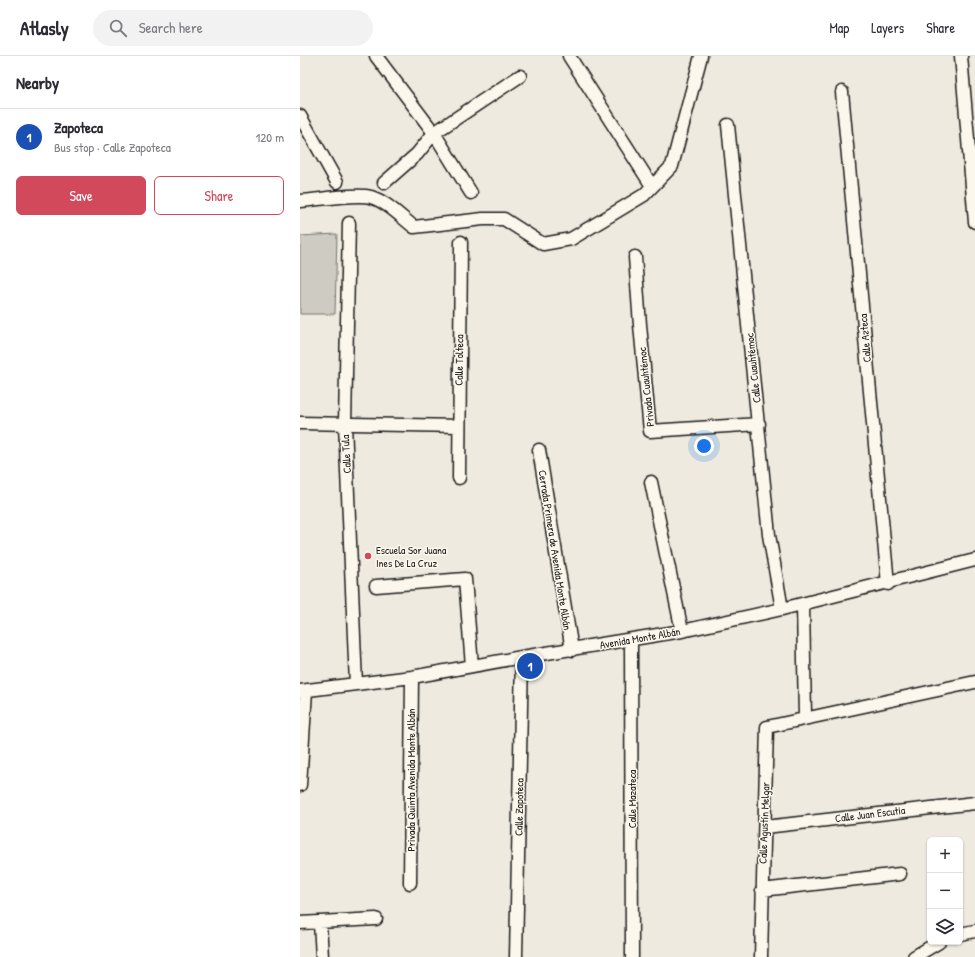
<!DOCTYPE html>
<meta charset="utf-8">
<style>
:root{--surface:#fff;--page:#f2f2f3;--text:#2b2b33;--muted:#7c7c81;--line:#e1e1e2;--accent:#d1495b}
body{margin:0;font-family:"Patrick Hand",sans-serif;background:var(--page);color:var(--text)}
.controls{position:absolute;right:12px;bottom:12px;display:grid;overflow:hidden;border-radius:6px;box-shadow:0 1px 3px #0004}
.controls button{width:36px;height:36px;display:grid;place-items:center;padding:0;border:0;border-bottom:1px solid var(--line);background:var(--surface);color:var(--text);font:20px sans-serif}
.you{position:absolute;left:404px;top:390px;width:14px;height:14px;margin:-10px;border:3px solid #fff;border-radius:50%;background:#1a73e8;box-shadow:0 0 0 6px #1a73e833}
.badge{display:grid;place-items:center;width:26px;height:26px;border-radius:50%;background:var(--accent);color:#fff;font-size:13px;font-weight:700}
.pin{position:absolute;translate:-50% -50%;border:2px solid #fff;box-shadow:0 1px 4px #0006}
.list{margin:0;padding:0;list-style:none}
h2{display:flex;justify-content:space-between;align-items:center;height:52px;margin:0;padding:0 16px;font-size:17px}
h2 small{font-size:13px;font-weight:400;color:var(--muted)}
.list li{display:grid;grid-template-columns:26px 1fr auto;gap:12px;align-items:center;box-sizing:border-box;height:56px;padding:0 16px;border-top:1px solid var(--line)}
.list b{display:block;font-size:15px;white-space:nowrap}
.list p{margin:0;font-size:13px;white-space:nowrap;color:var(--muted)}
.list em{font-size:13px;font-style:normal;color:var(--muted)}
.actions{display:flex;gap:8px;padding:12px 16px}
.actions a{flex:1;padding:9px 0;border:1px solid var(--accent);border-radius:6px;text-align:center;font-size:14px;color:var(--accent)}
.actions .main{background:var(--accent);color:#fff}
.icon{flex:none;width:22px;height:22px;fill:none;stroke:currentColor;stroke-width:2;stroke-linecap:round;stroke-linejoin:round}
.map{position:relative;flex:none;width:675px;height:901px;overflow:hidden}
header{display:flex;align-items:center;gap:24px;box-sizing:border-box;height:56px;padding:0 20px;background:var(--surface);border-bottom:1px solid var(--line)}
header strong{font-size:19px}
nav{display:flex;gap:22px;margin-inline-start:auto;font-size:14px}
.search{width:280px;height:36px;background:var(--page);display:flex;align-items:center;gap:10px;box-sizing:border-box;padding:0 14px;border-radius:22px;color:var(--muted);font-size:15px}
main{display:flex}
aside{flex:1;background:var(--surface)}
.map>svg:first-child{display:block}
.green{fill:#ceccc2;stroke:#75746f}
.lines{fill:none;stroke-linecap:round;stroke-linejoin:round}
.minor-casing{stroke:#1c1c1c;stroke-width:15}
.minor{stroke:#fbf7ec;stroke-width:12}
.poi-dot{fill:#d1495b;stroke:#fbf7ec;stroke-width:1.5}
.labels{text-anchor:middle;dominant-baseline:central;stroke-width:3;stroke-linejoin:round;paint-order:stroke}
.street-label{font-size:11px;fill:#1c1c1c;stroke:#fbf7ec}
.poi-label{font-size:11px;fill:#1c1c1c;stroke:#fbf7ec;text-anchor:start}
</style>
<header>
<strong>Atlasly</strong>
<div class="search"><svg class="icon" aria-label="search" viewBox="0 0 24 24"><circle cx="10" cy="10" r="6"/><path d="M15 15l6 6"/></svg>Search here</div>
<nav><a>Map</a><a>Layers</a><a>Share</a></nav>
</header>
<main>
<aside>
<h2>Nearby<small></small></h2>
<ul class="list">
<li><span class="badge" style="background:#1a4fb4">1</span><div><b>Zapoteca</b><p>Bus stop · Calle Zapoteca</p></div><em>120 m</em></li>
</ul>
<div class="actions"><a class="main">Save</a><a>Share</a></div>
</aside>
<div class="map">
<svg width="675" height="901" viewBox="0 0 675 901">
<rect width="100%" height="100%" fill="#eeeadf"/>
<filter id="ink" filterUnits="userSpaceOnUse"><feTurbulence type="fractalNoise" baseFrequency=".025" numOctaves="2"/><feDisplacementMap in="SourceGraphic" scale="8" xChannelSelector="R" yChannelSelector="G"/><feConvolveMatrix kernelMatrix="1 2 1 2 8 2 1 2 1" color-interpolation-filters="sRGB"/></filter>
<g filter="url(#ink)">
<path class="green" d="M37 178 35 258H0V180Z"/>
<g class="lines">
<defs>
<path id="minor" d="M76 0 134 77 171 137
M269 0 352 130
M661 0 675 166
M542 36 588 528
M0 60 37 126
M428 69 469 479 482 553
M84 127 117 98 134 77 220 20
M0 145C18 144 55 137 71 141 87 146 101 161 114 171L183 163H204L243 188 271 183 344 139 372 110 401 0
M49 167 45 368 56 628
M335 201 340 269 350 375 459 368
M0 367 159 370
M239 394 272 594
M159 422 161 186
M351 426 382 575
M76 530 165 523 172 610
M503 548 505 661
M331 584 332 901
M0 635 112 621 222 601 382 575 482 553 675 504
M0 729 6 635
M465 771 675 747
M110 827 112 621
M462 834 600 818
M0 867 76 863
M20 867 22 901
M660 878 675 875
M216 901 222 601
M461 901 467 671 675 626
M614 901 639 886"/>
</defs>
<use href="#minor" class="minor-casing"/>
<use href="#minor" class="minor"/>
</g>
</g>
<circle class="poi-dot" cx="68" cy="500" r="4"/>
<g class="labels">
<g class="street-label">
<text transform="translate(565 282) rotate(-95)">Calle Azteca</text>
<text transform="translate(159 304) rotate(-89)">Calle Tolteca</text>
<text transform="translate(453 312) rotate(-96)">Calle Cuauhtémoc</text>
<text transform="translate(346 331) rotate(-96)">Privada Cuauhtémoc</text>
<text transform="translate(46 398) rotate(-93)">Calle Tula</text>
<text transform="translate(255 494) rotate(81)">Cerrada Primera de Avenida Monte Albán</text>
<text transform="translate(340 582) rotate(-10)">Avenida Monte Albán</text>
<text transform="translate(111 724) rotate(-90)">Privada Quinta Avenida Monte Albán</text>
<text transform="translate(332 743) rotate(-90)">Calle Mazateca</text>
<text transform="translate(219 751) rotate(-89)">Calle Zapoteca</text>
<text transform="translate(570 758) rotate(-7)">Calle Juan Escutia</text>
<text transform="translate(464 767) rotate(-88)">Calle Agustín Melgar</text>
</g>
<g class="poi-label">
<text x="76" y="494">Escuela Sor Juana<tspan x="76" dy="13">Ines De La Cruz</tspan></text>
</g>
</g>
</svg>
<div class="controls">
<button>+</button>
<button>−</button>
<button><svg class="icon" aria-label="layers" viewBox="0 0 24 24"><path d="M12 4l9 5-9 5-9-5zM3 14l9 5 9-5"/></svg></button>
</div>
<div class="you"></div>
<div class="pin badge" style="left:230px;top:610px;background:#1a4fb4">1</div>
</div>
</main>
